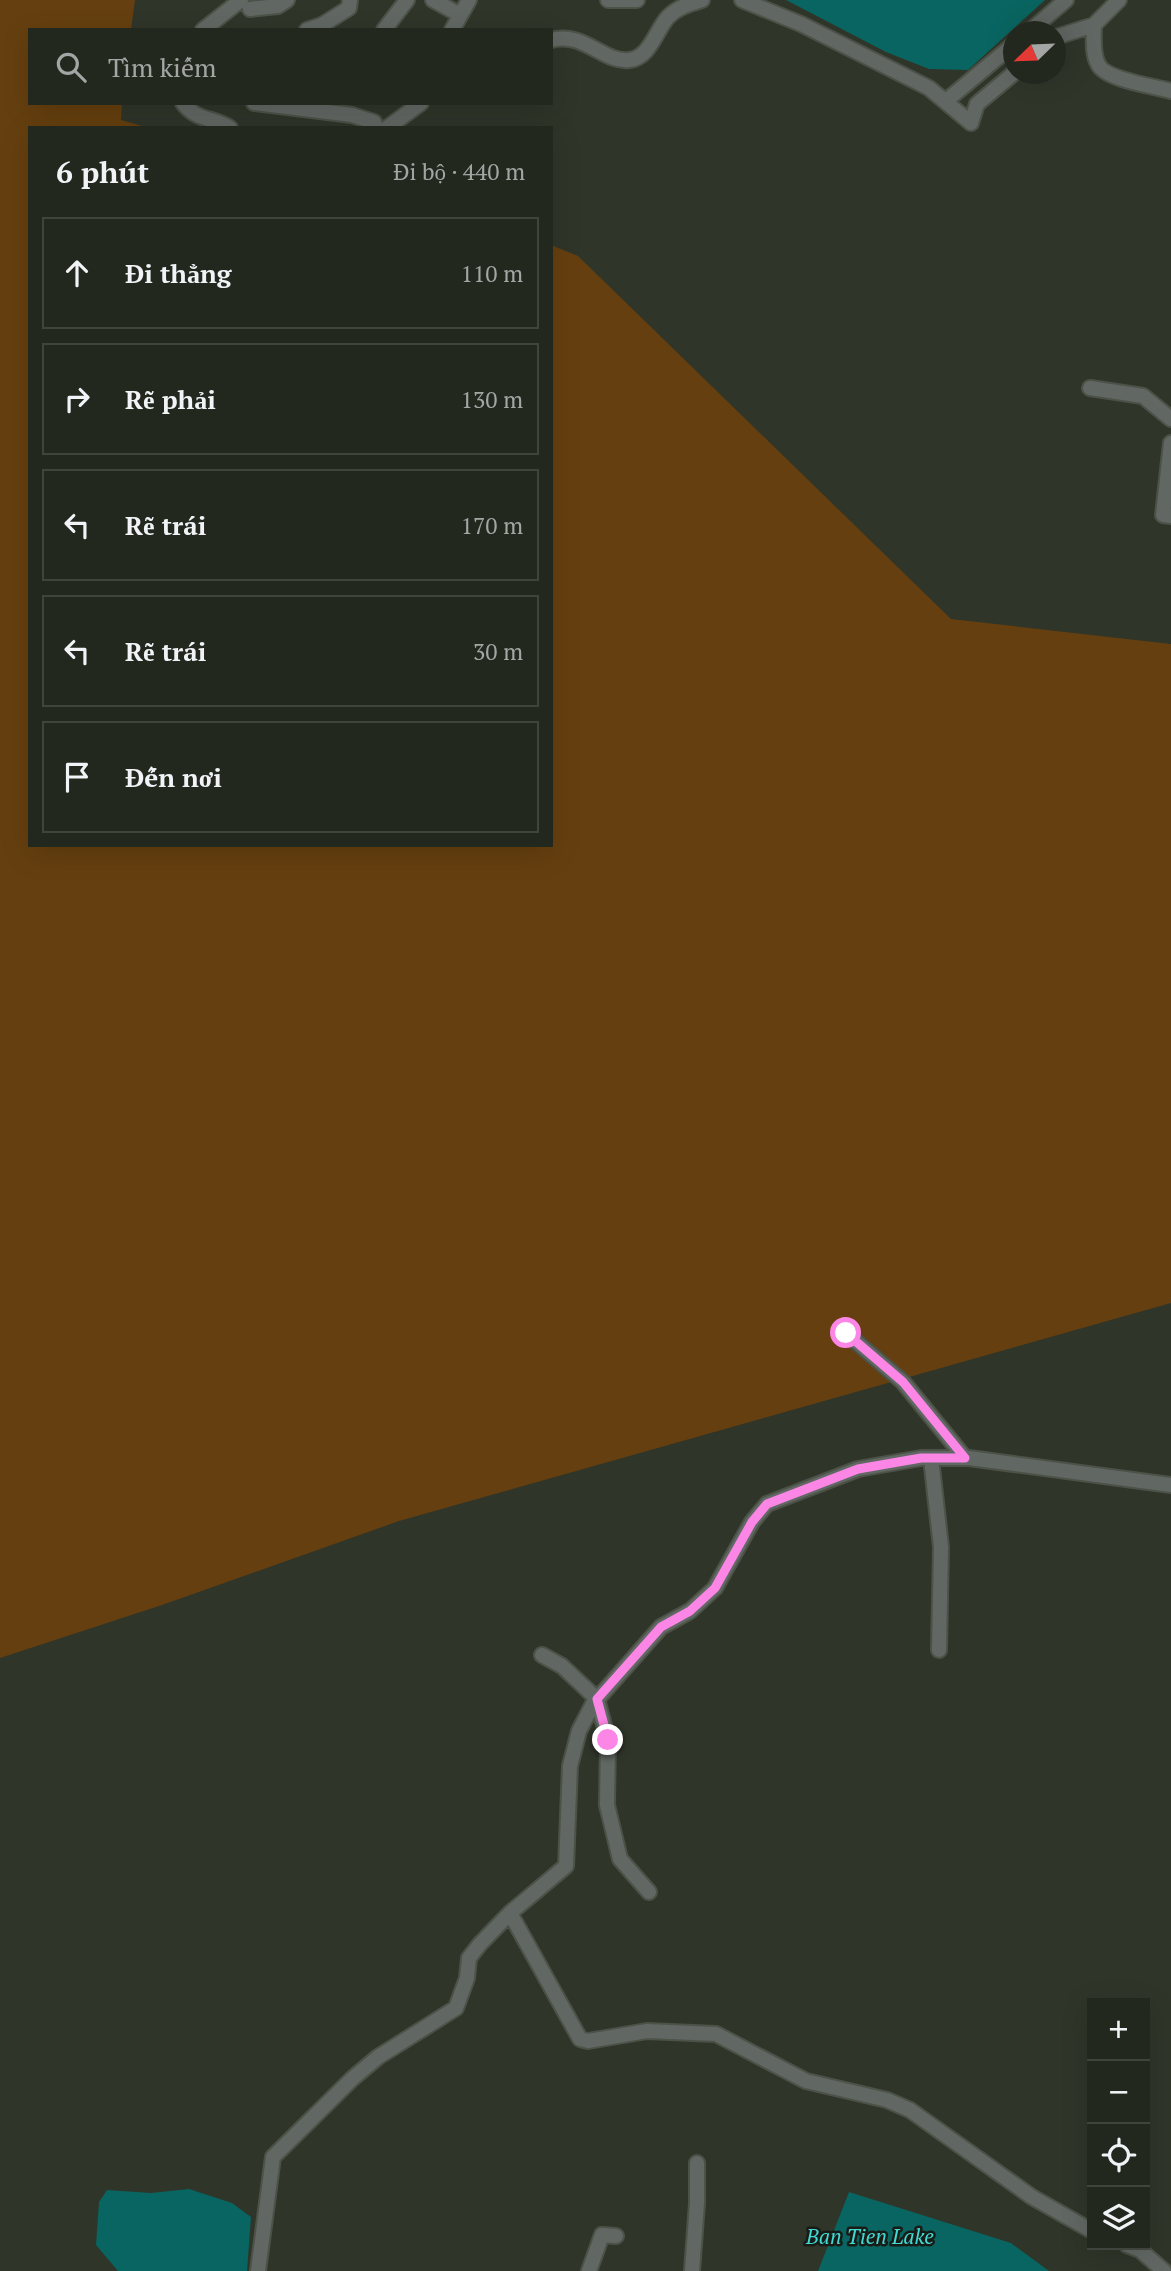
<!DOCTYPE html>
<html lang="vi">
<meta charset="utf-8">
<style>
:root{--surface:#23281f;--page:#2b3028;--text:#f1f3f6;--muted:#a3a6a4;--line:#40443d}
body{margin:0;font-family:"PT Serif",serif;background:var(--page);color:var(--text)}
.controls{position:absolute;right:21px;bottom:21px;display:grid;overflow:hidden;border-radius:0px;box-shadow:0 7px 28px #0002}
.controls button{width:63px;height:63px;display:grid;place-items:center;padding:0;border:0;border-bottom:2px solid var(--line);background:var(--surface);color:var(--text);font:35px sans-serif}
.compass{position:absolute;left:1003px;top:21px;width:63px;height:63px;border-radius:50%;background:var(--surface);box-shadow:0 7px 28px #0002;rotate:247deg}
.stop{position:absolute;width:21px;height:21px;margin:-16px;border:5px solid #fb86e5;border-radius:50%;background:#fff}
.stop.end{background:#fb86e5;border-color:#fff;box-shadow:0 2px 7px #0008}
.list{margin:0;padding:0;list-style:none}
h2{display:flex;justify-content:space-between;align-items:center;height:91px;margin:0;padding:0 28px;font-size:30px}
h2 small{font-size:23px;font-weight:400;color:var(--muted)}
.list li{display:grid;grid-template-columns:46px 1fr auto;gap:21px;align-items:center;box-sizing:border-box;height:112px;margin:0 14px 14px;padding:0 14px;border:2px solid var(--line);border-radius:0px}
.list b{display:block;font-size:26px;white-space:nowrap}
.list em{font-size:23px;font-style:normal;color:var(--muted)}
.icon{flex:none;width:38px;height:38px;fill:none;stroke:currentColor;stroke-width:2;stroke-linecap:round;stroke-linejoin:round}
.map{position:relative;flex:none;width:1171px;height:2271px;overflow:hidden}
.search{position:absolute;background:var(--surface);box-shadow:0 7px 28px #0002;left:28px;top:28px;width:525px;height:77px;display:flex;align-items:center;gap:18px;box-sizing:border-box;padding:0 24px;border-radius:0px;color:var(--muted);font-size:26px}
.panel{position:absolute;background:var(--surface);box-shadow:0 7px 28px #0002;left:28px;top:126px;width:525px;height:721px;border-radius:0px}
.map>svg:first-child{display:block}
.green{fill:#653f0f}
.water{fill:#096561}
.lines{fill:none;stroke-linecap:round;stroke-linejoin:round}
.minor-casing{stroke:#4c5247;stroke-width:18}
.minor{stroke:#616763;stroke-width:14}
.route{stroke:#fb86e5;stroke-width:9}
.labels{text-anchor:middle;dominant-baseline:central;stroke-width:5;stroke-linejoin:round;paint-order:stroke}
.water-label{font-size:21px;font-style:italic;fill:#40dbd4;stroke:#191b16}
</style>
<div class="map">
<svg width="1171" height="2271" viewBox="0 0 1171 2271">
<rect width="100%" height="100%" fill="#2f3529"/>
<path class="green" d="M0 0H135L131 30H30V103H122L121 120 149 128H30V845H551V245L578 256 951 619 1171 644V1303L399 1521 162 1605 0 1658Z"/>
<path class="water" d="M786 0H1045L968 70 929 69 886 52Z
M189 2189 232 2203 251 2217 247 2271H118L96 2245 99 2202 107 2190 151 2193Z
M849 2192 1011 2243 1049 2271H818Z"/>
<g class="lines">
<defs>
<path id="minor" d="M433 0 460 15
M608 0H637
M742 0 801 24 929 88 971 123 977 104 1014 73
M1119 0 1094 25C1094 37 1092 53 1098 64 1105 80 1154 86 1171 91
M250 9 278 6 287 0
M203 30 241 0
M307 30 322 25 349 8 350 0
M384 30 407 0
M452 30 469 0
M1029 32 1066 0
M1056 37 1094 25
M551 40C584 31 603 63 629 60 650 58 656 30 668 17 678 7 689 4 702 0
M946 101 1014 44
M183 103C196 121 213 117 230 128
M254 103 352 115 374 122 376 128
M387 128 421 103
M1090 388 1143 396 1171 419
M1171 443 1163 515 1171 516
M846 1333 903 1382 965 1458
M931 1458 941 1547 939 1650
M542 1655 562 1666 597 1699 608 1740 607 1805 620 1859 649 1892
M510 1913 580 2039 588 2041 647 2031 716 2034 806 2081 887 2100 910 2110 1032 2197 1092 2231
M1127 2245 1140 2250 1164 2271
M258 2271 273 2157 353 2078 378 2057 456 2008 467 1978 469 1958 480 1944 510 1913 566 1866 570 1766 579 1731 593 1704 661 1627 690 1611 715 1588 752 1522 767 1504 858 1469 921 1458H969L1171 1485
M589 2271 602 2235 616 2236
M692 2271 697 2203V2163"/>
</defs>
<use href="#minor" class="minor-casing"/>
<use href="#minor" class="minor"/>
</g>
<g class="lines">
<path class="route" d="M608 1740 597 1699 661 1627 690 1611 715 1588 752 1522 767 1504 858 1469 921 1458H965L903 1382 846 1333"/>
</g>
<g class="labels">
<g class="water-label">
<text x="870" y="2236">Ban Tien Lake</text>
</g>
</g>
</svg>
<div class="controls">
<button>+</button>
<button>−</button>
<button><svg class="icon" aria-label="locate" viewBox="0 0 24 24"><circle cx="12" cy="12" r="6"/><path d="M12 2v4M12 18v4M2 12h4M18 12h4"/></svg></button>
<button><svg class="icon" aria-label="layers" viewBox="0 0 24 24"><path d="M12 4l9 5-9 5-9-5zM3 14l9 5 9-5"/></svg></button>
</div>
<svg class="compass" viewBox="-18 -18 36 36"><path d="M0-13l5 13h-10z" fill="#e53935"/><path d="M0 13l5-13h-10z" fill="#a3a6a4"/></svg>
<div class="stop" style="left:846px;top:1333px"></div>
<div class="stop end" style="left:608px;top:1740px"></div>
<div class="search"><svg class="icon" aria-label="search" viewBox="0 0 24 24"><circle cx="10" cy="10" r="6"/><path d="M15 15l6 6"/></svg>Tìm kiếm</div>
<section class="panel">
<h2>6 phút<small>Đi bộ · 440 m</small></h2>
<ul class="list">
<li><svg class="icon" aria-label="ahead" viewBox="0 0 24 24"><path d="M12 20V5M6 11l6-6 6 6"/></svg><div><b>Đi thẳng</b></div><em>110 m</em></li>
<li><svg class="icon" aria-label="right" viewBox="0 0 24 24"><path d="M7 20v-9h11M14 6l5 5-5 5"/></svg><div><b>Rẽ phải</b></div><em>130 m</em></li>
<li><svg class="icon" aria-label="left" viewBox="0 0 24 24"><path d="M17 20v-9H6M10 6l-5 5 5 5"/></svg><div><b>Rẽ trái</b></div><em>170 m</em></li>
<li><svg class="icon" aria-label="left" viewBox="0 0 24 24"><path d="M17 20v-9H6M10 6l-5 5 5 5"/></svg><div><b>Rẽ trái</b></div><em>30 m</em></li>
<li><svg class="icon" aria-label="arrive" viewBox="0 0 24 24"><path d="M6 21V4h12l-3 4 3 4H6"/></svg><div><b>Đến nơi</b></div></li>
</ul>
</section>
</div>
